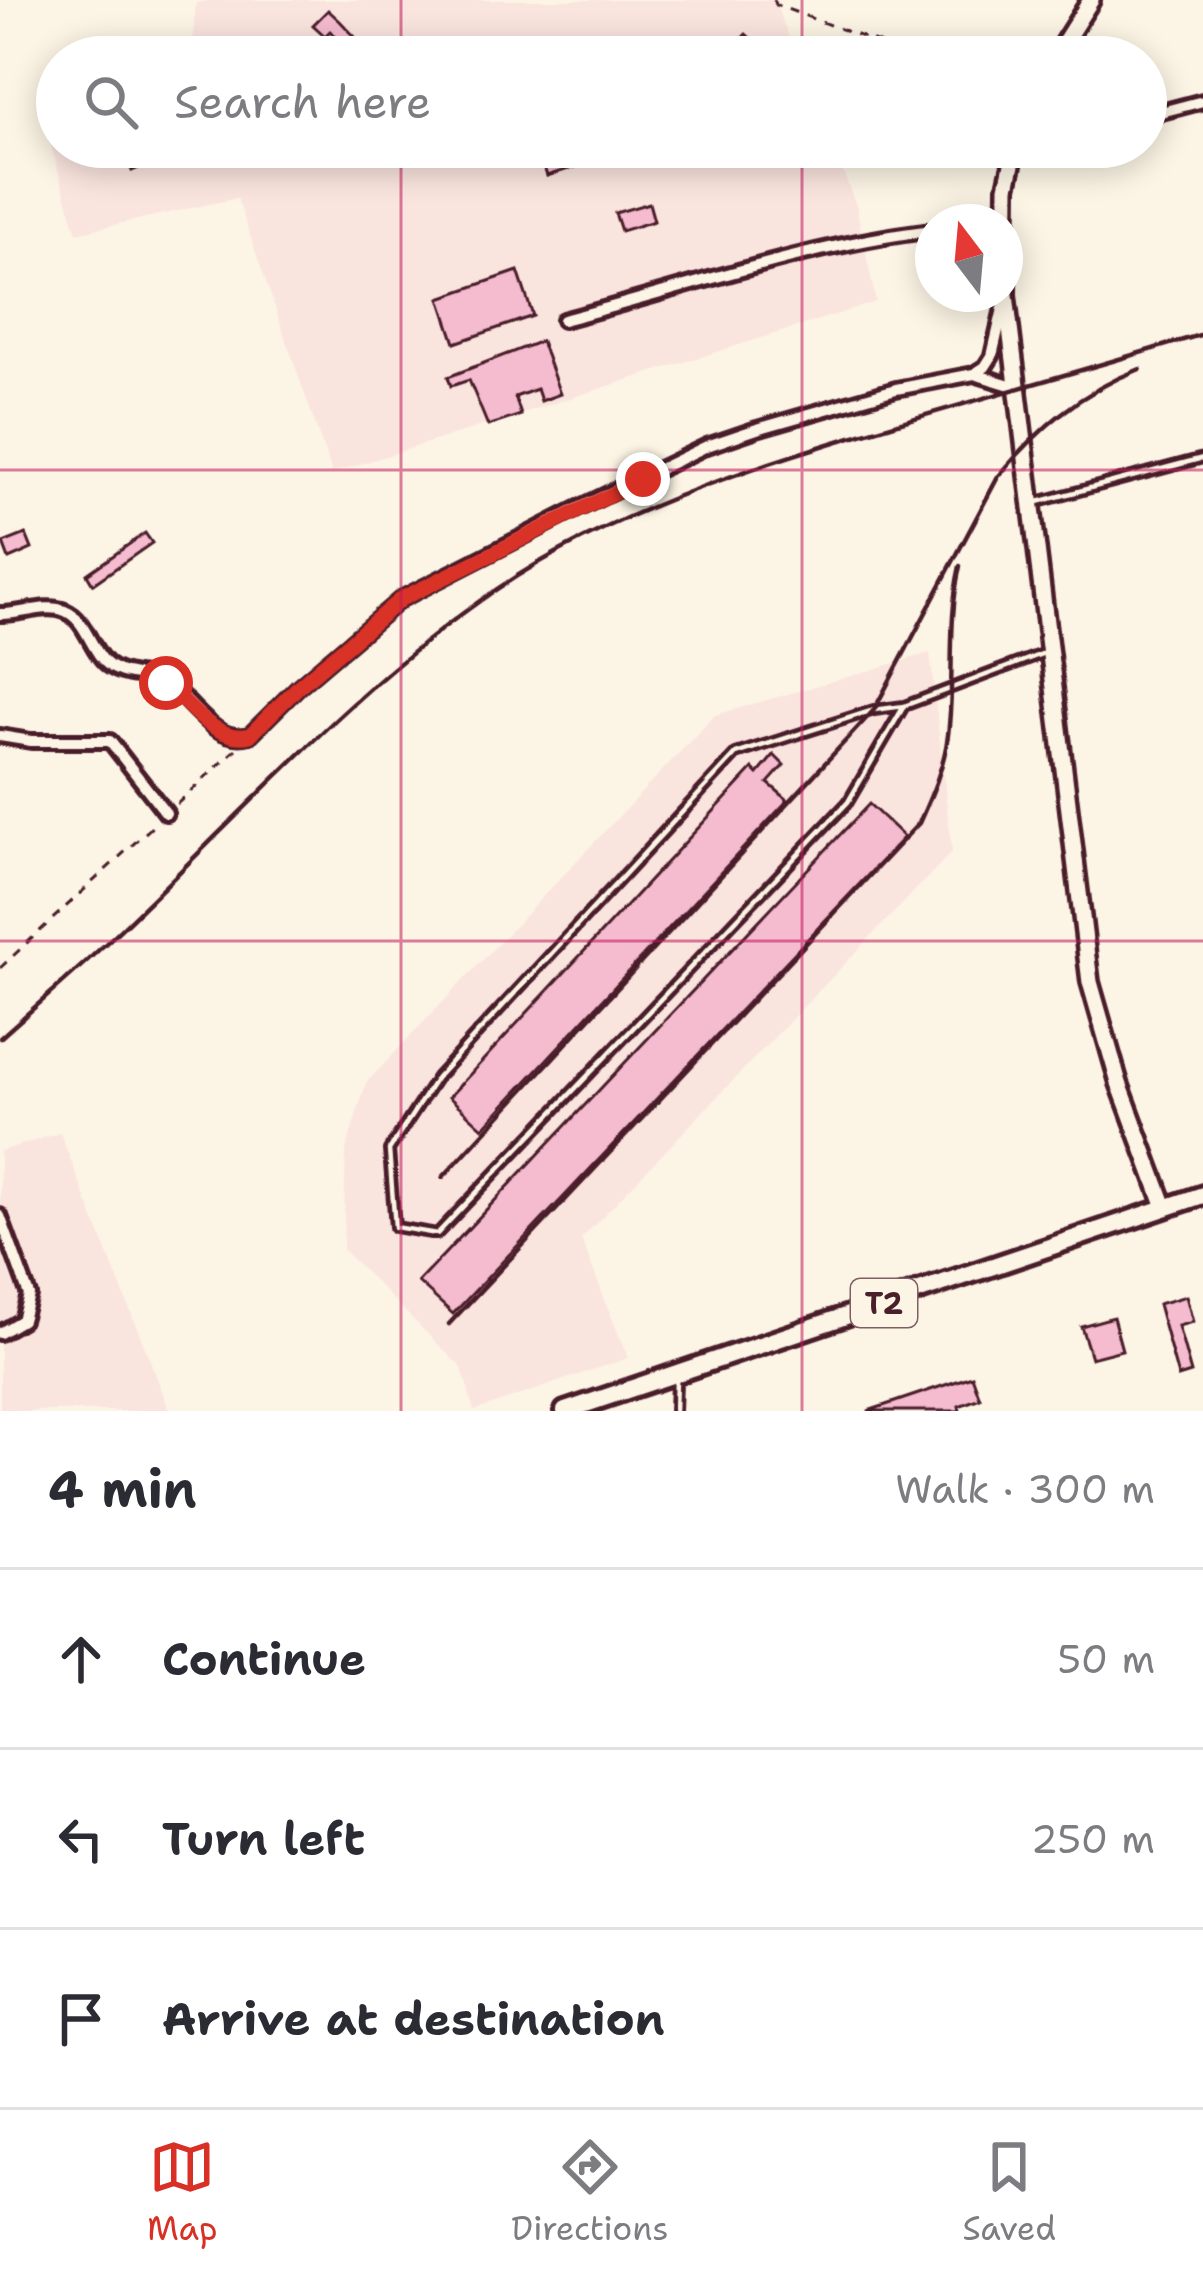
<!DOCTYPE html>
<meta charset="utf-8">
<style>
:root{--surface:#fff;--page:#f7f7f7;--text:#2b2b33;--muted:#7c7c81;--line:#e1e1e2;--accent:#d93025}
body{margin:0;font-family:"Shantell Sans",sans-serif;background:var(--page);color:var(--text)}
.compass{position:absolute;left:915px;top:204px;width:108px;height:108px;border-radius:50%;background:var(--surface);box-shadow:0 6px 30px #0003;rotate:344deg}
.stop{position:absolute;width:36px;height:36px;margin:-27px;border:9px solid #d93025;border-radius:50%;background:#fff}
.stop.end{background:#d93025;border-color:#fff;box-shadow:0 3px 12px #0008}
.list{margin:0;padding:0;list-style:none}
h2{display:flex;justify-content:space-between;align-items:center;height:156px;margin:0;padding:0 48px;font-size:51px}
h2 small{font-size:39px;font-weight:400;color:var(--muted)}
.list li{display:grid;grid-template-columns:78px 1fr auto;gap:36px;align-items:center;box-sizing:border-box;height:180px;padding:0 48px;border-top:3px solid var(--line)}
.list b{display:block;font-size:45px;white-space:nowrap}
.list em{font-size:39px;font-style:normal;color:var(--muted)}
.icon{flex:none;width:66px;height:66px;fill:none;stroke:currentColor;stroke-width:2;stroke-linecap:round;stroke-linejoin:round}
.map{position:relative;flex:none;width:1203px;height:1411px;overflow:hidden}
.search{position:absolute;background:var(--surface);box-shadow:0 6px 30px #0003;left:36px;right:36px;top:36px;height:132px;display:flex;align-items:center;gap:30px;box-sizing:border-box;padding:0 42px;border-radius:66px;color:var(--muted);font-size:45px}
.sheet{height:696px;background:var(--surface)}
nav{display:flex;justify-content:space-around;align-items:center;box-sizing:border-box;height:168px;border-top:3px solid var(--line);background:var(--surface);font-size:33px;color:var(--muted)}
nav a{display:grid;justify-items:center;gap:6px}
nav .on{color:var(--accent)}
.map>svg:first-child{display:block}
.built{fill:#fae4de}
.building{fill:#f5bbcf;stroke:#4a1f2b;stroke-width:3}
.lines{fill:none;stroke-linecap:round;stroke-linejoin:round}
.service-casing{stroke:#4a1f2b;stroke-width:14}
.minor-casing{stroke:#4a1f2b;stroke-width:20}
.secondary-casing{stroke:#4a1f2b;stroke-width:24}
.trunk-casing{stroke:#4a1f2b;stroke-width:26}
.path{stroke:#4a1f2b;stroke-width:3;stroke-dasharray:9 9;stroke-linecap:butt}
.service{stroke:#fcf5e5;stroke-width:4.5}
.minor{stroke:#fcf5e5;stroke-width:10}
.secondary{stroke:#fcf5e5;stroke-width:15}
.trunk{stroke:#fcf5e5;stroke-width:16}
.rail{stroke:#4a1f2b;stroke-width:4.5}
.route{stroke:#d93025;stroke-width:15}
.grid{fill:none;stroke:#c2185b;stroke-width:3;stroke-opacity:0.55}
.labels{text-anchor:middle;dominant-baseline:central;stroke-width:12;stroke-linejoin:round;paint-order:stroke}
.shield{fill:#fcf5e5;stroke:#7f5f63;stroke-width:3}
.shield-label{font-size:30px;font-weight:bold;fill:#4a1f2b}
</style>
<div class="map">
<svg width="1203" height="1411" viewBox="0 0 1203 1411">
<rect width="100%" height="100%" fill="#fcf5e5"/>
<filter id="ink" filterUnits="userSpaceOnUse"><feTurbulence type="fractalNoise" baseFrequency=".00833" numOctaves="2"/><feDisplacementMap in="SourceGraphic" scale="24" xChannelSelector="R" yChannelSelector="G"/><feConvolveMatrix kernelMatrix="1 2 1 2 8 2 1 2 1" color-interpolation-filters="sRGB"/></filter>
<g filter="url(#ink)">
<path class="built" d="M210 0H774L797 57H191L196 3Z
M57 117V147H833L856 205 876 302 332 473 237 198 77 233 44 123Z
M930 653 952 852 581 1239 628 1358 474 1411 462 1368 343 1250 346 1150 366 1083 715 715Z
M60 1133 170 1411H0V1151Z"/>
<path class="building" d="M328 10 340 21 374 57H356L330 31 325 36 313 25Z
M746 34 761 48 752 57H724Z
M143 147 150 163 132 171 125 154Z
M537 147H630V149L547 176Z
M649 203 654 221 621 231 615 213Z
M518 271 533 316 455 343 440 298Z
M541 341 560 394 541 401 537 389 515 397 521 415 488 426 469 380 451 386 448 377Z
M145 533 152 543 93 584 87 574Z
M26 534 32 549 9 559 3 543Z
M774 755 784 765 768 783 788 800 483 1128 449 1097 753 769 758 774Z
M869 804 904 837 453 1314 418 1282Z
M1186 1296 1193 1322 1178 1326 1191 1373 1178 1377 1158 1304Z
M1113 1317 1122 1350 1091 1358 1081 1326Z
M972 1376 980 1398 959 1406 960 1411H868Z"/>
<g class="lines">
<defs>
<path id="service" d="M1034 503 1203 458
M904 706 848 802 437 1234 395 1227 389 1150 437 1077 736 754 874 710 904 706 1047 652
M675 1411 676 1381"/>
<path id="minor" d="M1146 116 1203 101
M1014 152 1031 147
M563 320C687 288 806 245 933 230
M974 374 1020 388
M0 614C21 615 46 603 65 611 85 619 90 647 105 662 122 679 148 672 167 683 192 700 214 745 250 735L299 686 401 599 575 510 707 446 757 429 896 389 974 374 985 367 992 356 1004 304
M0 736 31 741H110L166 813
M0 1216 29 1295 22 1320 0 1333"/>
<path id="secondary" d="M1055 57 1091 0
M1016 147 1007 187 1006 295 1090 982 1119 1083 1165 1207"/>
<path id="trunk" d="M565 1411 1203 1195"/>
</defs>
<use href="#service" class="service-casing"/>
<use href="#minor" class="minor-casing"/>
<use href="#secondary" class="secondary-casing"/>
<use href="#trunk" class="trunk-casing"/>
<path class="path" d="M774 0 776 5 916 57
M177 804 236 749
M0 968 157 822"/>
<use href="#service" class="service"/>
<use href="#minor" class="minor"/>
<use href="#secondary" class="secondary"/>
<use href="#trunk" class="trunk"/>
<path class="rail" d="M0 1038C40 1002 82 967 121 929 243 813 357 684 497 589 617 508 761 464 898 423 1000 393 1102 365 1203 334
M443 1177 874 710 998 477C1039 428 1080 392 1140 369
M449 1324 919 823C932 794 944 767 948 735 955 678 947 622 960 566"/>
</g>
</g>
<g class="lines" filter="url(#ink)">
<path class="route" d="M166 683C186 704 219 744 250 735L299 686 401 599 643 479"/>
</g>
<path class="grid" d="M401 0V57M802 0V57M401 147V1411M802 147V1411M0 470H1203M0 941H1203"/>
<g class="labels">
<rect class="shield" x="851" y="1279" width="66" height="48" rx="9"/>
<g class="shield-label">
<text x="884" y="1303">T2</text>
</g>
</g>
</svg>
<svg class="compass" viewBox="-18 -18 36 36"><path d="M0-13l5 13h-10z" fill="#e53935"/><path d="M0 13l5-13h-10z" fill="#7c7c81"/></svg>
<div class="stop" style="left:166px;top:683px"></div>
<div class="stop end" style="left:643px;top:479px"></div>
<div class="search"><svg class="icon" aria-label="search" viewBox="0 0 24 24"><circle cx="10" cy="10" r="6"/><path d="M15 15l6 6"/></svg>Search here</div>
</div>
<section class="sheet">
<h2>4 min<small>Walk · 300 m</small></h2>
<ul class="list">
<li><svg class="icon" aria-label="ahead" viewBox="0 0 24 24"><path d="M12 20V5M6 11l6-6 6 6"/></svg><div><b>Continue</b></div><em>50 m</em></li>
<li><svg class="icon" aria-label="left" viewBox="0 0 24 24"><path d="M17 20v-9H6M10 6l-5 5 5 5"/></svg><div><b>Turn left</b></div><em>250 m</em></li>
<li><svg class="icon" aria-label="arrive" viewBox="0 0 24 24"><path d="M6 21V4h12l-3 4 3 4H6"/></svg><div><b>Arrive at destination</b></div></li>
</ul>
</section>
<nav>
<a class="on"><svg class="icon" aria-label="map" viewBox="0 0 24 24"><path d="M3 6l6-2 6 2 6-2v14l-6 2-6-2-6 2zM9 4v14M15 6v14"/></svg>Map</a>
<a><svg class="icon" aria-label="directions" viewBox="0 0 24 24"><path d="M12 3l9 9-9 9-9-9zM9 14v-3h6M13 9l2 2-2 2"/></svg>Directions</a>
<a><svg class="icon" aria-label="saved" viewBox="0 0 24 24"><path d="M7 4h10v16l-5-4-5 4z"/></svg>Saved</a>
</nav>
